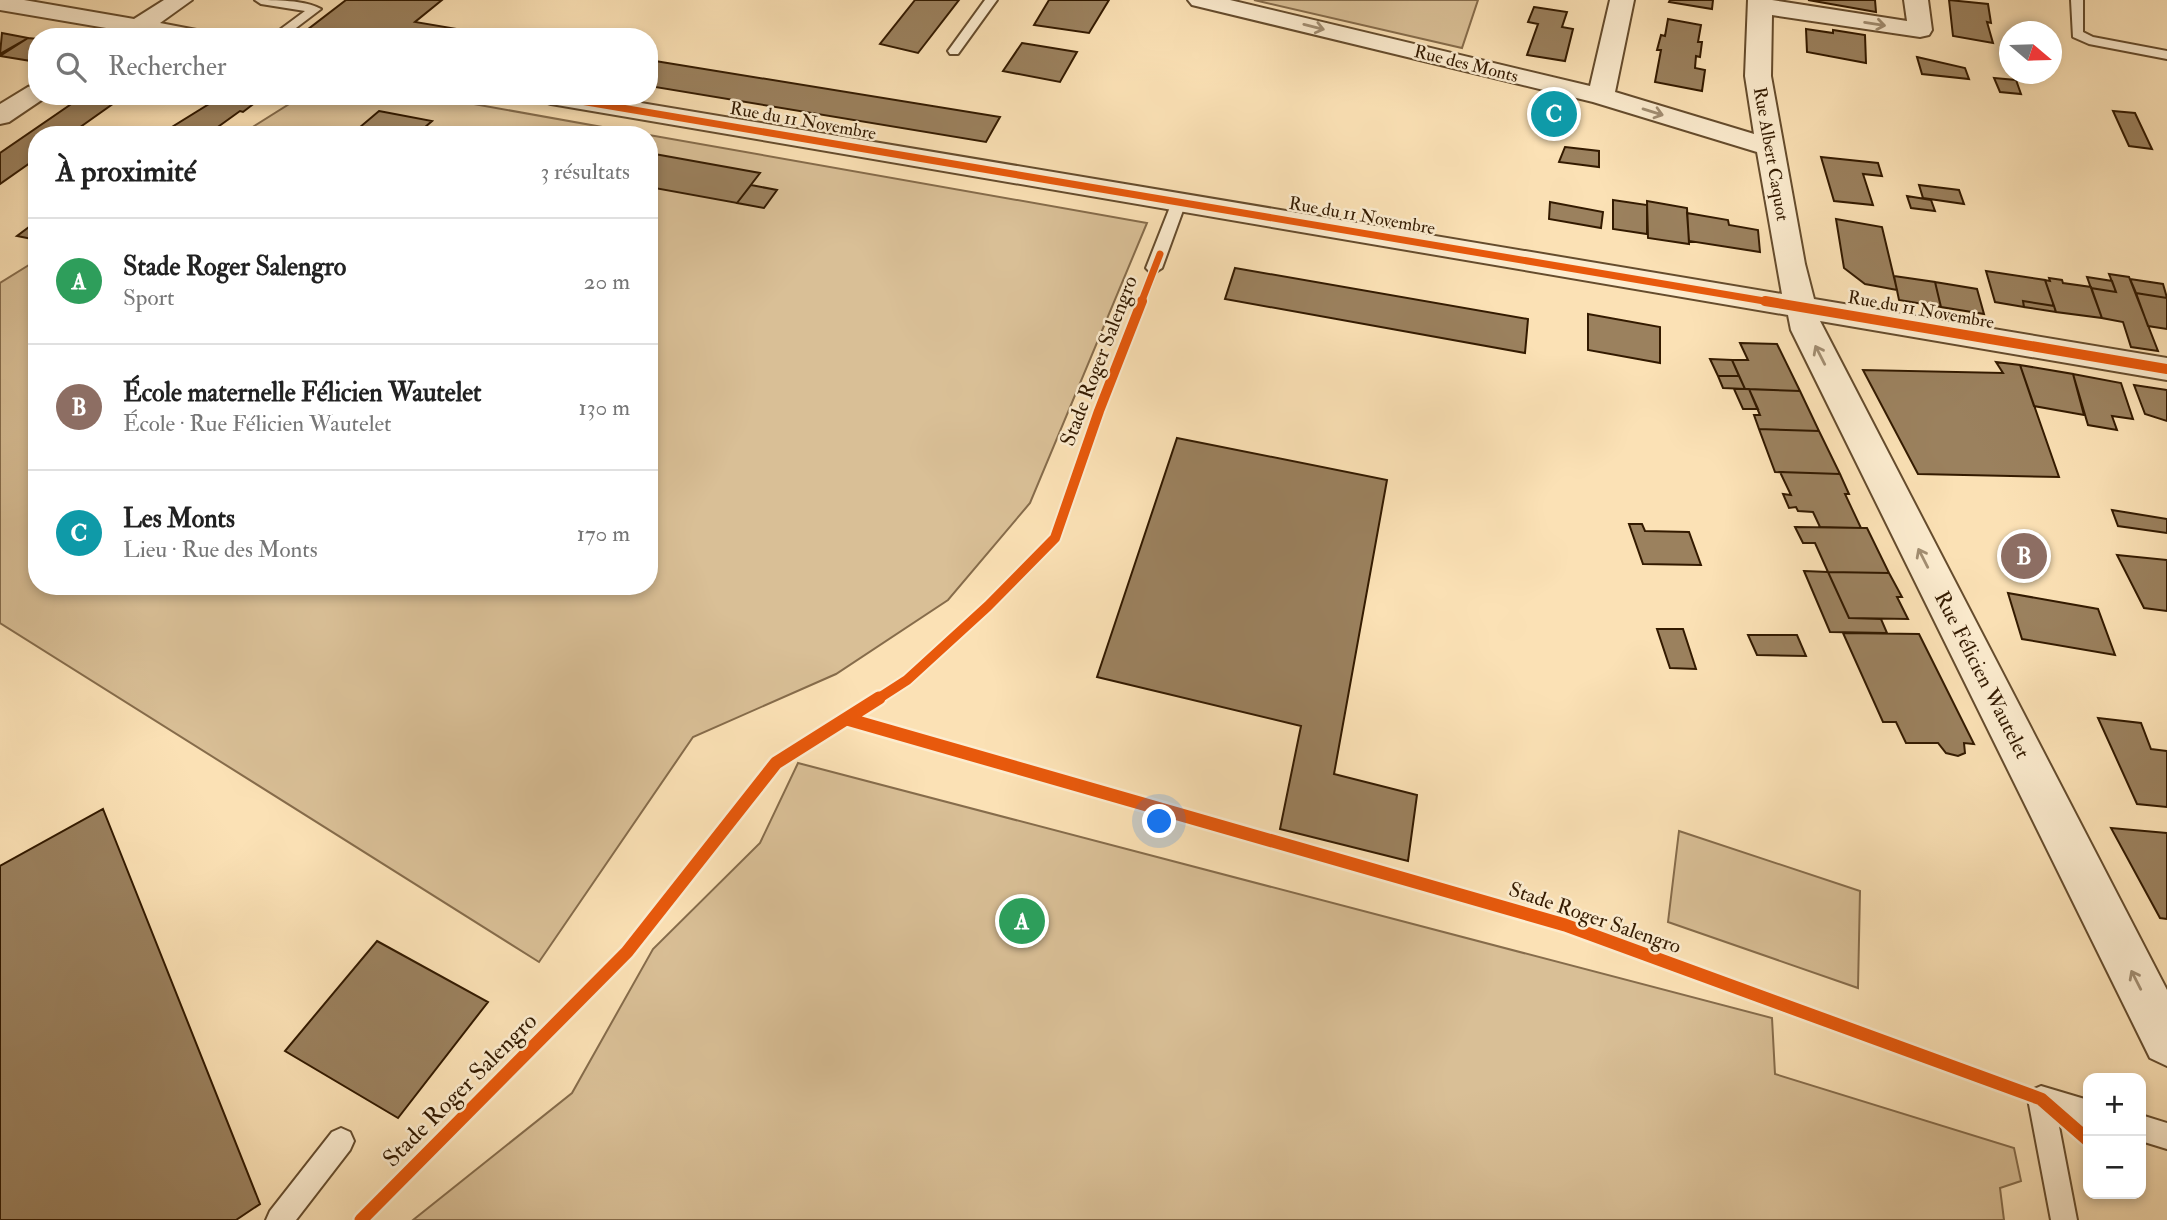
<!DOCTYPE html>
<html lang="fr">
<meta charset="utf-8">
<style>
:root{--surface:#fff;--page:#f6f6f6;--text:#222;--muted:#767676;--line:#e0e0e0;--accent:#8f2418}
body{margin:0;font-family:"IM FELL Double Pica",serif;background:var(--page);color:var(--text)}
.controls{position:absolute;right:21px;bottom:21px;display:grid;overflow:hidden;border-radius:14px;box-shadow:0 4px 10px #0003}
.controls button{width:63px;height:63px;display:grid;place-items:center;padding:0;border:0;border-bottom:2px solid var(--line);background:var(--surface);color:var(--text);font:35px sans-serif}
.compass{position:absolute;left:1999px;top:21px;width:63px;height:63px;border-radius:50%;background:var(--surface);box-shadow:0 4px 10px #0003;rotate:109deg}
.you{position:absolute;left:1160px;top:822px;width:24px;height:24px;margin:-18px;border:5px solid #fff;border-radius:50%;background:#1a73e8;box-shadow:0 0 0 10px #1a73e833}
.badge{display:grid;place-items:center;width:46px;height:46px;border-radius:50%;background:var(--accent);color:#fff;font-size:23px;font-weight:700}
.pin{position:absolute;translate:-50% -50%;border:4px solid #fff;box-shadow:0 2px 7px #0006}
.list{margin:0;padding:0;list-style:none}
h2{display:flex;justify-content:space-between;align-items:center;height:91px;margin:0;padding:0 28px;font-size:30px}
h2 small{font-size:23px;font-weight:400;color:var(--muted)}
.list li{display:grid;grid-template-columns:46px 1fr auto;gap:21px;align-items:center;box-sizing:border-box;height:126px;padding:0 28px;border-top:2px solid var(--line)}
.list b{display:block;font-size:26px;white-space:nowrap}
.list p{margin:0;font-size:23px;white-space:nowrap;color:var(--muted)}
.list em{font-size:23px;font-style:normal;color:var(--muted)}
.icon{flex:none;width:38px;height:38px;fill:none;stroke:currentColor;stroke-width:2;stroke-linecap:round;stroke-linejoin:round}
.map{position:relative;flex:none;width:2167px;height:1220px;overflow:hidden}
.search{position:absolute;background:var(--surface);box-shadow:0 4px 10px #0003;left:28px;top:28px;width:630px;height:77px;display:flex;align-items:center;gap:18px;box-sizing:border-box;padding:0 24px;border-radius:28px;color:var(--muted);font-size:26px}
.panel{position:absolute;background:var(--surface);box-shadow:0 4px 10px #0003;left:28px;top:126px;width:630px;height:469px;border-radius:28px}
.map>svg:first-child{display:block}
.green{fill:#d9bf96;stroke:#866c4b;stroke-width:2}
.building{fill:#9b815e;stroke:#331a00;stroke-width:2}
.lines{fill:none;stroke-linecap:round;stroke-linejoin:round}
.service-casing{stroke:#654c2d;stroke-width:4}
.minor-casing{stroke:#654c2d;stroke-width:4}
.service{fill:#fceccf;fill-rule:evenodd}
.minor{fill:#fceccf;fill-rule:evenodd}
.cycleway-far2-casing{stroke:#fceccf;stroke-width:10}
.cycleway-far1-casing{stroke:#fceccf;stroke-width:14}
.cycleway-casing{stroke:#fceccf;stroke-width:18}
.cycleway-far2{stroke:#e8590c;stroke-width:7}
.cycleway-far1{stroke:#e8590c;stroke-width:10}
.cycleway{stroke:#e8590c;stroke-width:13}
.oneway{stroke:#a28e72}
.labels{text-anchor:middle;dominant-baseline:central;stroke-width:5;stroke-linejoin:round;paint-order:stroke}
.far-street-label{font-size:18px;fill:#331a00;stroke:#fceccf}
.street-label{font-size:21px;fill:#331a00;stroke:#fceccf}
.near-street-label{font-size:24px;fill:#331a00;stroke:#fceccf}
</style>
<div class="map">
<svg width="2167" height="1220" viewBox="0 0 2167 1220">
<rect width="100%" height="100%" fill="#fbe1b5"/>
<filter id="stains"><feTurbulence type="fractalNoise" baseFrequency=".00286" numOctaves="4"/><feColorMatrix values="0 0 0 0 .2 0 0 0 0 .09 0 0 0 0 .02 0 0 0 .5 -.17"/></filter>
<radialGradient id="worn" r=".72"><stop offset=".6" stop-color="#630" stop-opacity="0"/><stop offset="1" stop-color="#630" stop-opacity=".3"/></radialGradient>
<path class="green" d="M1254 0H1478L1462 48Z
M302 96H429L647 135H240Z
M649 135 1147 223 1030 503 948 600 836 674 693 737 539 962 0 623V283L37 260V586H649Z
M798 763 1772 1018 1775 1074 2014 1148 2021 1181 2000 1188 2004 1220H413L572 1093 653 949 760 843Z
M1679 831 1860 891 1858 988 1668 922Z"/>
<path class="building" d="M346 0H442L415 22 504 37H349L307 30Z
M915 0H959L918 53 880 44Z
M1049 0H1109L1089 33 1034 25Z
M1670 0H1713L1712 9 1669 2Z
M1875 0 1876 12 1808 0Z
M1949 0 1988 4 1991 23 1987 22 1993 43 1953 36Z
M1534 7 1567 12 1562 27 1573 29 1565 61 1527 55 1538 24 1528 22Z
M1668 19 1701 25 1698 42H1702L1700 57 1696 56 1695 68 1705 70 1702 91 1655 82 1661 50H1657L1661 35 1665 36Z
M1806 29 1833 33V30L1865 35 1866 63 1807 52Z
M2 33 28 38 0 54Z
M28 38 37 39V62L0 56Z
M1022 43 1077 52 1060 82 1003 71Z
M1917 57 1965 68 1969 79 1922 74Z
M649 60 1000 117 986 142 649 86Z
M1994 78 2016 80 2021 94 2000 92Z
M83 96H124L69 135H37V158L0 184V153Z
M222 96H264L243 112 240 111 215 129H211L203 135H159Z
M1546 109 1565 113 1563 120 1543 115Z
M379 111 432 121 416 135 353 133Z
M2113 111 2135 113 2152 149 2129 146Z
M1565 147 1599 151V167L1559 162Z
M649 153 760 173 737 203 649 187Z
M1821 157 1878 163 1882 176 1863 174 1873 205 1834 201Z
M751 185 777 190 764 208 737 203Z
M1919 185 1959 190 1964 204 1923 198Z
M1907 196 1931 200 1935 211 1911 208Z
M1613 200 1647 205V234L1613 229Z
M1647 201 1687 208 1689 244 1648 238Z
M1550 202 1603 212 1601 228 1549 219Z
M1687 213 1728 220 1729 225 1758 230 1760 252 1689 241Z
M1836 219 1882 227 1897 290 1865 284 1844 268Z
M37 221V240L17 236Z
M1235 268 1528 319 1525 353 1225 299Z
M1986 271 2045 280 2054 306 2023 301 2024 307 1995 302Z
M2109 274 2129 277 2158 351 2131 347 2123 322 2102 318 2091 288 2116 292Z
M1894 276 1935 282 1941 307 1899 300Z
M2087 277 2112 281 2116 292 2091 288Z
M2049 278 2062 280 2063 283 2091 287 2102 318 2056 312 2045 280 2050 281Z
M2130 279 2163 284 2167 298 2136 293Z
M1935 282 1977 289 1984 314 1941 307Z
M2136 293 2167 298V329L2148 326Z
M2023 301 2054 306 2056 312 2024 307Z
M1588 314 1660 327V363L1588 350Z
M1740 343 1777 344 1800 391 1745 389 1732 360H1748Z
M1710 359 1732 360 1739 376H1718Z
M1996 362 2020 365 2059 477 1918 474 1863 370 2003 373Z
M2020 365 2073 374 2084 415 2034 406Z
M2073 374 2121 383 2133 419 2112 416 2117 430 2088 425Z
M1718 376H1739L1745 389 1723 388Z
M2134 385 2167 390V421L2145 414Z
M1734 389H1749L1758 409H1743Z
M1749 389 1800 391 1819 431 1759 429 1754 415H1760Z
M1759 429 1819 431 1840 474 1775 472Z
M1177 438 1387 480 1334 774 1417 795 1408 861 1280 829 1301 726 1097 677Z
M1780 472 1840 474 1849 494H1845L1861 528 1820 527 1813 512 1798 511 1796 507 1789 508 1783 494 1791 495Z
M2112 510 2167 519V533L2118 526Z
M1629 524H1642L1645 531 1689 532 1701 565 1643 564Z
M1795 527 1867 528 1889 573 1828 572 1815 543H1803Z
M2117 555 2167 560V611L2144 608Z
M1804 571 1828 572 1849 618 1881 619 1887 633 1830 632Z
M1828 572 1889 573 1902 597H1897L1908 619 1849 618Z
M2008 593 2098 609 2115 655 2022 639Z
M1657 629H1683L1696 669 1670 668Z
M1843 633 1919 634 1974 744 1964 743 1965 753 1958 756 1946 753 1938 743H1906L1896 722H1883Z
M1748 635H1797L1806 656 1757 655Z
M2098 718 2141 723 2151 749 2167 751V807L2137 804Z
M103 809 260 1204 236 1220H0V866Z
M2111 828 2167 833V919L2160 918Z
M377 941 488 1002 398 1118 285 1051Z"/>
<g class="lines">
<defs>
<path id="service" d="M255 0C275 0 305 0 321 9L284 37H270L305 11 261 4Z
M985 0H997L958 54H950L948 51Z
M2071 0H2083V32L2093 37 2167 51V59L2089 44 2073 37Z
M1179 198 1186 202 1162 268 1154 273 1149 271 1146 268 1172 202Z
M2041 1086 2088 1100V1126L2057 1116 2077 1220H2051L2028 1099 2032 1090Z
M2141 1115 2167 1123V1149L2141 1141Z
M341 1128 350 1132 354 1141 350 1150 296 1220H266L270 1211 332 1132Z"/>
<path id="minor" d="M0 0H24L134 19 164 0H192L160 23 207 32 210 37H118V30L0 10Z
M1188 0H1230L1590 86 1610 0H1634L1615 92 1754 134 1745 76 1748 0H1772L1907 21 1904 0H1928L1932 30 1929 35 1920 37 1772 15 1771 76 1805 264 1814 299 2167 358V380L1820 321 2167 990V1066L2150 1058 1791 330 1788 315 551 104 542 101 538 96H599L1782 294 1757 152 1593 102 1192 5Z
M37 84V96L46 97 9 122 0 124V104L28 87Z"/>
</defs>
<use href="#service" class="service-casing"/>
<use href="#minor" class="minor-casing"/>
<use href="#service" class="service"/>
<use href="#minor" class="minor"/>
<defs>
<path id="cycleway-far2" d="M551 96 1776 303
M1141 303 1160 254"/>
<path id="cycleway-far1" d="M1765 301 2167 369
M876 700 907 680 988 606 1055 538 1099 411 1142 301"/>
<path id="cycleway" d="M847 719 1565 925 2041 1099 2088 1140
M361 1220 627 952 776 763 879 698"/>
</defs>
<use href="#cycleway-far2" class="cycleway-far2-casing"/>
<use href="#cycleway-far1" class="cycleway-far1-casing"/>
<use href="#cycleway" class="cycleway-casing"/>
<use href="#cycleway-far2" class="cycleway-far2"/>
<use href="#cycleway-far1" class="cycleway-far1"/>
<use href="#cycleway" class="cycleway"/>
</g>
<defs><path id="oneway-shaft" d="M-6 0H5M1.5-3L5.5 0L1.5 3" fill="none" stroke-width="1.6" stroke-linecap="round" stroke-linejoin="round" transform="scale(1.75)"/></defs>
<g class="oneway">
<use href="#oneway-shaft" transform="translate(1875 24) rotate(9)"/>
<use href="#oneway-shaft" transform="translate(1314 27) rotate(14)"/>
<use href="#oneway-shaft" transform="translate(1653 112) rotate(17)"/>
<use href="#oneway-shaft" transform="translate(1820 355) rotate(-117)"/>
<use href="#oneway-shaft" transform="translate(1923 558) rotate(-117)"/>
<use href="#oneway-shaft" transform="translate(2136 980) rotate(-117)"/>
</g>
<g class="labels">
<g class="far-street-label">
<text transform="translate(1466 64) rotate(14)">Rue des Monts</text>
<text transform="translate(803 121) rotate(10)">Rue du 11 Novembre</text>
<text transform="translate(1771 154) rotate(80)">Rue Albert Caquot</text>
<text transform="translate(1362 216) rotate(10)">Rue du 11 Novembre</text>
<text transform="translate(1921 310) rotate(10)">Rue du 11 Novembre</text>
</g>
<g class="street-label">
<text transform="translate(1099 361) rotate(-69)">Stade Roger Salengro</text>
<text transform="translate(1982 675) rotate(63)">Rue Félicien Wautelet</text>
<text transform="translate(1595 918) rotate(19)">Stade Roger Salengro</text>
</g>
<g class="near-street-label">
<text transform="translate(460 1090) rotate(-45)">Stade Roger Salengro</text>
</g>
</g>
<rect width="100%" height="100%" filter="url(#stains)"/>
<rect width="100%" height="100%" fill="url(#worn)"/>
</svg>
<div class="controls">
<button>+</button>
<button>−</button>
</div>
<svg class="compass" viewBox="-18 -18 36 36"><path d="M0-13l5 13h-10z" fill="#e53935"/><path d="M0 13l5-13h-10z" fill="#767676"/></svg>
<div class="you"></div>
<div class="pin badge" style="left:1022px;top:921px;background:#2e9e5b">A</div>
<div class="pin badge" style="left:2024px;top:556px;background:#8d6e63">B</div>
<div class="pin badge" style="left:1554px;top:114px;background:#0f9aa8">C</div>
<div class="search"><svg class="icon" aria-label="search" viewBox="0 0 24 24"><circle cx="10" cy="10" r="6"/><path d="M15 15l6 6"/></svg>Rechercher</div>
<section class="panel">
<h2>À proximité<small>3 résultats</small></h2>
<ul class="list">
<li><span class="badge" style="background:#2e9e5b">A</span><div><b>Stade Roger Salengro</b><p>Sport</p></div><em>20 m</em></li>
<li><span class="badge" style="background:#8d6e63">B</span><div><b>École maternelle Félicien Wautelet</b><p>École · Rue Félicien Wautelet</p></div><em>130 m</em></li>
<li><span class="badge" style="background:#0f9aa8">C</span><div><b>Les Monts</b><p>Lieu · Rue des Monts</p></div><em>170 m</em></li>
</ul>
</section>
</div>
